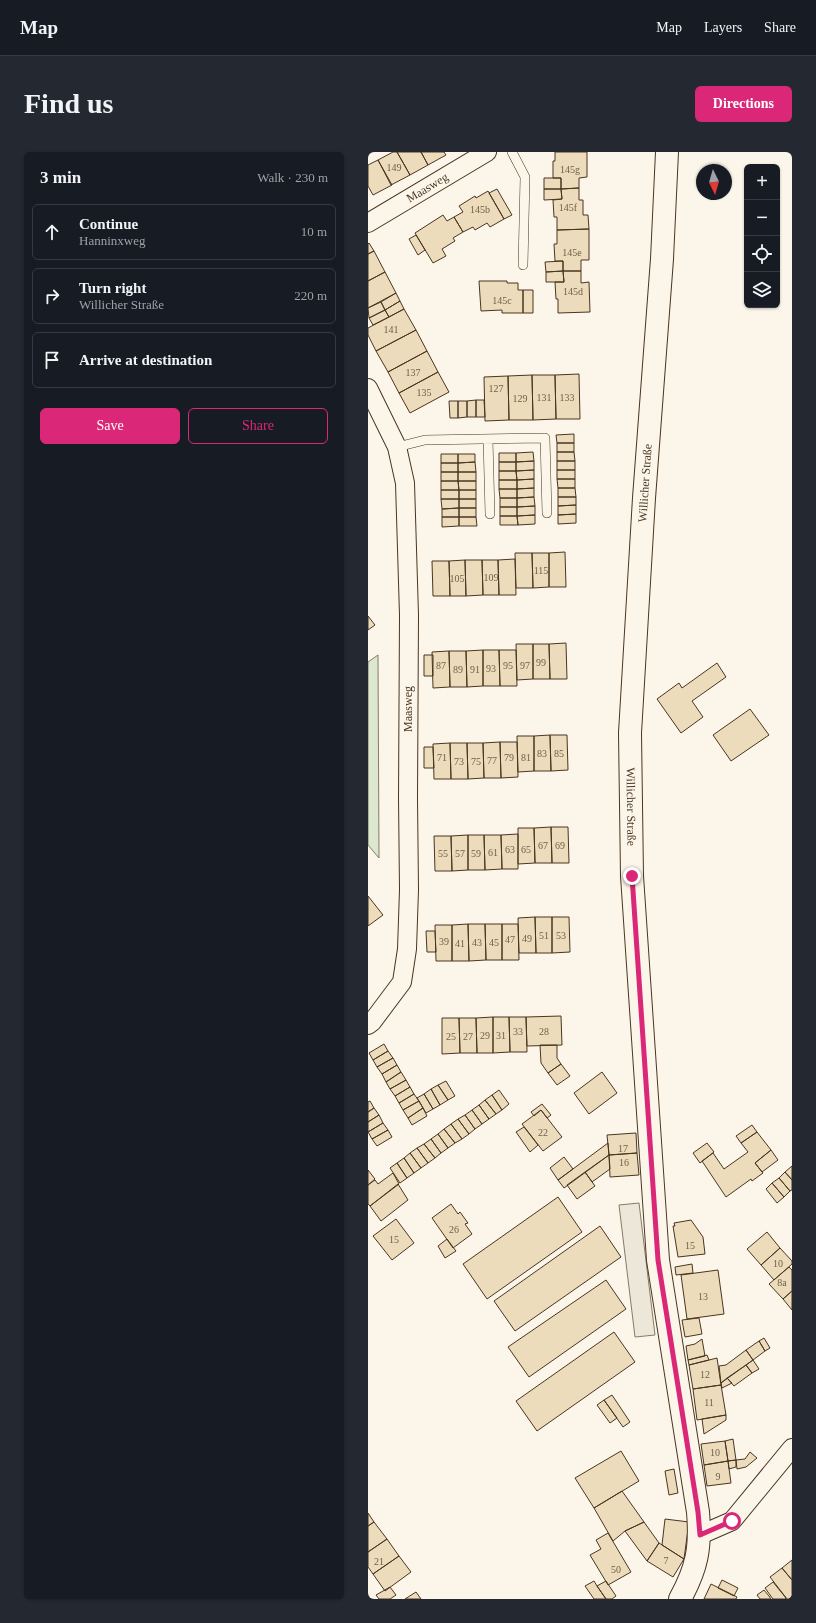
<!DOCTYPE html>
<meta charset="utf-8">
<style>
:root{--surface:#171b24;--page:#242831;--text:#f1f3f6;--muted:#9ea1a6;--line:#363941;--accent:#db2777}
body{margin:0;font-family:"Times New Roman",serif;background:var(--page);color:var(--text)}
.controls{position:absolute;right:12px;top:12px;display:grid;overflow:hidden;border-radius:6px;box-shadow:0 1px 3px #0004}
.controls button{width:36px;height:36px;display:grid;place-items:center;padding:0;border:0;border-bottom:1px solid var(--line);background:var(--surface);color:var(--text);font:20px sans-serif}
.compass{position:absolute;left:328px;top:12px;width:36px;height:36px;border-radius:50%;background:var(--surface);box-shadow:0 1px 3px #0004;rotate:175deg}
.stop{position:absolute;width:12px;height:12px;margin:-9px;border:3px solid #db2777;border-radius:50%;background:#fff}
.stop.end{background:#db2777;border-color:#fff;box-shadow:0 1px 4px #0008}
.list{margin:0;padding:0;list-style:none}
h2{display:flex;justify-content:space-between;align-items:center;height:52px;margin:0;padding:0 16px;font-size:17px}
h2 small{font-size:13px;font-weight:400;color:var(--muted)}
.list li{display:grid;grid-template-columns:26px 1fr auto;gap:12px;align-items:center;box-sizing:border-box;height:56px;margin:0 8px 8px;padding:0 8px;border:1px solid var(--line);border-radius:6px}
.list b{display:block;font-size:15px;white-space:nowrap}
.list p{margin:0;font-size:13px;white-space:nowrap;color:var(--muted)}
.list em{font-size:13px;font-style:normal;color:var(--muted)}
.actions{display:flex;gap:8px;padding:12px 16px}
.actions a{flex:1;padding:9px 0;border:1px solid var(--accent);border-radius:6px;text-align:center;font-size:14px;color:var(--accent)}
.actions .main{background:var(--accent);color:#fff}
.icon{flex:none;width:22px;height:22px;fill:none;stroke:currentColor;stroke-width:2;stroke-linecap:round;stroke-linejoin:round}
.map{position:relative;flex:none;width:424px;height:1447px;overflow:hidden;border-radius:6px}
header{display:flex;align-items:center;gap:24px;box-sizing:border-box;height:56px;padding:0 20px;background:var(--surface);border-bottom:1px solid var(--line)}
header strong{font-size:19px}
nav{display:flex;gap:22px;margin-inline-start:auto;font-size:14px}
.intro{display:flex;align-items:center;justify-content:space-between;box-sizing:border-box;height:96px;padding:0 24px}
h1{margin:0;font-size:28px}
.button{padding:10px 18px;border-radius:6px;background:var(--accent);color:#fff;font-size:14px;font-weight:700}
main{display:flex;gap:24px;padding:0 24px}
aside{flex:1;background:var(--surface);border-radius:6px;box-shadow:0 1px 3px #0004}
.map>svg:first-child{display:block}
.green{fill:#dce7d0;stroke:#887966}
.parking{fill:#ede7d9;stroke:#887966}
.building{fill:#ecdcbc;stroke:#4a3520}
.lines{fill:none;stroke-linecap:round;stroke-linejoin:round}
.service-casing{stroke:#4a3520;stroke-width:10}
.minor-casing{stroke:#4a3520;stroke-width:20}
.tertiary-casing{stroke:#4a3520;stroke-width:24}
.service{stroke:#fbf6e9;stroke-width:9}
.minor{stroke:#fbf6e9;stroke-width:18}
.tertiary{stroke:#fbf6e9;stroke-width:22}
.route{stroke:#db2777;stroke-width:5}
.labels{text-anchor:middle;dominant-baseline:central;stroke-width:3;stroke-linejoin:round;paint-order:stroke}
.number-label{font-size:10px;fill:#725f47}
.street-label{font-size:12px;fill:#4a3520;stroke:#fbf6e9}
</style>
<header>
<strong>Map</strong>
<nav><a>Map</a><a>Layers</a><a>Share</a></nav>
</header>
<div class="intro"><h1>Find us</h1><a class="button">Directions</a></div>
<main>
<aside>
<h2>3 min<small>Walk · 230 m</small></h2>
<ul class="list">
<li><svg class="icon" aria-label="ahead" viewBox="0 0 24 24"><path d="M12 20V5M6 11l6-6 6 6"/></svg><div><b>Continue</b><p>Hanninxweg</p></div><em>10 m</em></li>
<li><svg class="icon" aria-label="right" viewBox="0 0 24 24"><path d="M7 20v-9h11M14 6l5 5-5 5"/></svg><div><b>Turn right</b><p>Willicher Straße</p></div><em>220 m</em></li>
<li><svg class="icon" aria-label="arrive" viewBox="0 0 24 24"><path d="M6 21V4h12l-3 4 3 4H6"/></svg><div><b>Arrive at destination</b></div></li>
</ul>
<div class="actions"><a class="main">Save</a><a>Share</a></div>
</aside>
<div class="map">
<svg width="424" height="1447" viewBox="0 0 424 1447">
<rect width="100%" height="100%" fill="#fbf6e9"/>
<path class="green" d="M10 503 11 706 0 693V510Z"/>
<path class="parking" d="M271 1051 287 1183 267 1185 251 1053Z"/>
<path class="building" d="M25 0H29L42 23 23 33 10 8Z
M29 0H53L60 13 42 23Z
M53 0H76L78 3 60 13Z
M187 0H219V25L211 26V36L193 37V26H185V9H187Z
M10 8 24 33 5 43 0 34V13Z
M176 26H193V37H176Z
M211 36V48H215V63H220L221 77 189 78V65H186L185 48 194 47 193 37Z
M129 37 144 63 136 67 121 41Z
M176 37H193L194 47 176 48Z
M120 39 136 67 122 75 119 71 107 78 105 75 95 80 86 65 95 60 91 54 107 44 108 46Z
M75 63 79 69 86 65 95 80 85 86 87 89 74 97 78 104 65 111 47 81Z
M221 77V108H213V119H195V109H187L186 92H189V78Z
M48 83 57 98 50 103 41 87Z
M1 91 6 99 0 102V92Z
M6 99 17 120 0 129V102Z
M195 109V119L178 120 177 110Z
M195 119H213V131L221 130 222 160 190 161V147H188L187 130H196Z
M195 119 196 130H178V120Z
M17 120 28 141 0 156V129Z
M111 129H139V131H150V138H155V161H134V158L113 159Z
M155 138H165V161H155Z
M28 141 32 149 17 158 13 150Z
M32 149 36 157 21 165 17 158Z
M13 150 17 158 1 166 0 156Z
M36 157 48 178 8 199 0 183V176Z
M17 158 21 165 5 173 1 166Z
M48 178 59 199 20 220 8 199Z
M59 199 70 220 31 241 20 220Z
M70 220 81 240 42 261 31 241Z
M211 222 212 267H188L187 223Z
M164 223 165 268H141L140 224Z
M164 223H187L188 267 165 268Z
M140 224 141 268 117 269 116 225Z
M108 248H116L117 265H108Z
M108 248V265H99V249Z
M81 249H90V266H82Z
M90 249H99V265L90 266Z
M206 282V291H189L188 283Z
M189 291H206V300H189Z
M165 300 166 309 148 310V301Z
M189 300H206L207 309H189Z
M131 301H148V310H131Z
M73 302H90V311H73Z
M90 302H107V310L90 311Z
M166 309V318L148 319V310Z
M189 309H207V318H189Z
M107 310 108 320H90V311Z
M131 310H148V319H131Z
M73 311H90V320H73Z
M166 318V327L149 328 148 319Z
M189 318H207V327H189Z
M131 319H148L149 328H131Z
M73 320H90V329H73Z
M90 320H108V329H90Z
M166 327V336L149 337V328Z
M189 327H207V336H190Z
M131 328H149V337H131Z
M73 329H90L91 338H73Z
M90 329H108V338H91Z
M166 336V345L149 346V337Z
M190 336H207L208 345H190Z
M131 337H149V346H132Z
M73 338H91V347H73Z
M91 338H108V347H91Z
M166 345 167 354 149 355V346Z
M190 345H208V353L190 354Z
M132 346H149V355H132Z
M73 347H91V356L74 357Z
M91 347H108V356H91Z
M208 353V362L190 363V354Z
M167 354V363L149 364V355Z
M132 355H149V364H132Z
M91 356V365H74V357Z
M91 356H108V365H91Z
M208 362V371L190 372V363Z
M167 363V372L150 373 149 364Z
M132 364H149L150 373H132Z
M74 365H91V374L74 375Z
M91 365H108L109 374H91Z
M197 400 198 435H181V401Z
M147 401H164L165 436H148Z
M164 401H181V435L165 436Z
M147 407 148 443H131L130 408Z
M97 408 98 444H82L81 409Z
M97 408H114L115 443 98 444Z
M114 408H130L131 443H115Z
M64 409H81L82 444H65Z
M0 464 7 473 0 478Z
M198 491 199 527H182L181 492Z
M148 492H165V527L149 528Z
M165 492H181L182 527H165Z
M115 498V534L99 535 98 499Z
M115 498H131L132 534H115Z
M131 498H148L149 534H132Z
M81 499 82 535 65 536 64 500Z
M81 499H98L99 535H82Z
M56 503H65V524H56Z
M349 511 358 525 324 549 335 565 313 581 289 547 311 531 314 536Z
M382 557 401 583 363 609 345 583Z
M182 583 183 619H166V584Z
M182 583H199L200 618 183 619Z
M149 584H166V619L150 620Z
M132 590 133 626H116L115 591Z
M132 590H149L150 625 133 626Z
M82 591 83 627H66L65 592Z
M82 591H99L100 627H83Z
M99 591H115L116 626 100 627Z
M56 595H65L66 616H56Z
M183 675 184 711H167L166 676Z
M183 675H200L201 711H184Z
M150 676H166L167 711 150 712Z
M150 682V717H134L133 683Z
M100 683V718L84 719 83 684Z
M100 683H116L117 718H100Z
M116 683H133L134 717 117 718Z
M66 684H83L84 719H67Z
M0 744 15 763 0 774Z
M167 765 168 801H151L150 766Z
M167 765H184V801H168Z
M184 765H201L202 800 184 801Z
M100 772 101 809H84V773Z
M100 772H117L118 808 101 809Z
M117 772H134V808H118Z
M134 772H150L151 808H134Z
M67 773H84V809H68Z
M58 779H67L68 800H59Z
M193 864 194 893 159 894 158 865Z
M125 865V901H109L108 866Z
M125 865H141L142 900 125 901Z
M141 865H158L159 900H142Z
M74 866H91L92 901 74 902Z
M91 866H108L109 901H92Z
M16 892 20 899 5 908 1 901Z
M172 893H189V906L193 912 180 921 173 911Z
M20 899 25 906 9 915 5 908Z
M25 906 29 913 14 922 9 915Z
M193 912 202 924 189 933 180 921Z
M29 913 33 920 18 930 14 922Z
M33 920 38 928 22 937 18 930Z
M234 920 249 941 221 962 206 941Z
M38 928 42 935 27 944 22 937Z
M78 929 87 944 80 948 70 933Z
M70 933 80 948 72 953 63 937Z
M42 935 46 942 31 951 27 944Z
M63 937 72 953 65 957 56 942Z
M131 938 141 952 134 958 124 943Z
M46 942 51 949 35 958 31 951Z
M56 942 65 957 58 961 49 946Z
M124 943 134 958 128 962 117 948Z
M117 948 128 962 121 967 111 953Z
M2 949 6 956 0 960V950Z
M51 949 55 956 40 966 35 958Z
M174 952 183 963 179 966 173 958 166 964 163 960Z
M111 953 121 967 114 972 104 958Z
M6 956 11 963 0 970V960Z
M55 956 59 964 44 973 40 966Z
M104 958 114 972 107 977 97 963Z
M173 958 194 985 175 999 154 972Z
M11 963 15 971 0 980V970Z
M97 963 107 977 101 982 90 967Z
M90 967 101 982 94 987 83 972Z
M15 971 20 978 4 987 0 980Z
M83 972 94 987 87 991 76 977Z
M384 973 389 980 373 991 368 984Z
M156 975 170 993 162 1000 148 980Z
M76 977 87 991 80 996 70 982Z
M20 978 24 985 9 994 4 987Z
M389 980 403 998 387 1011 395 1021 384 1029 383 1027 358 1045 334 1009 345 1001 356 1017 380 1000 373 991Z
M268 981 269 1001 241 1003 239 983Z
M70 982 80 996 73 1001 63 987Z
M63 987 73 1001 67 1006 56 992Z
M240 991 241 1003 196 1036 190 1028Z
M339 991 346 1000 332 1011 325 1001Z
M56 992 67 1006 60 1011 49 996Z
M49 996 60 1011 53 1016 42 1001Z
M403 998 410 1008 394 1020 387 1011Z
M42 1001 53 1016 46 1021 36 1006Z
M269 1001 271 1023 242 1025 241 1003Z
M241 1003 242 1017 224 1030 217 1020Z
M196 1005 205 1017 190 1028 182 1016Z
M36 1006 46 1021 39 1026 29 1011Z
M29 1011 39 1026 32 1031 22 1016Z
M424 1014V1028L417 1020Z
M0 1018 7 1027 0 1033Z
M217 1020 227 1034 209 1047 199 1033Z
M417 1020 424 1028V1038L422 1039 411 1026Z
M25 1021 31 1032 2 1054 0 1052V1033L7 1028 10 1032Z
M411 1026 422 1039 416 1045 404 1031Z
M404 1031 416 1045 409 1051 398 1037Z
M30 1032 40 1048 13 1069 2 1054Z
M190 1045 214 1080 119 1147 95 1112Z
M83 1052 90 1062 92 1060 100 1071 97 1072 104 1082 85 1096 64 1066Z
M28 1067 46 1091 24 1108 5 1084Z
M323 1068 335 1085 337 1102 310 1105 305 1074H307L306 1071Z
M232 1074 253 1105 147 1179 126 1149Z
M399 1080 412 1096 393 1113 379 1097Z
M79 1087 88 1099 77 1106 70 1094Z
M412 1096 424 1109V1112L406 1128 393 1113Z
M324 1112 325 1121 308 1123 307 1115Z
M421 1115 424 1118V1139L415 1147 401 1132Z
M350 1118 356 1162 319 1167 313 1123Z
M238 1128 258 1157 161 1225 140 1195Z
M424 1139V1158L415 1147Z
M331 1166 334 1182 317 1185 314 1168Z
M246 1180 267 1210 169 1279 148 1249Z
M396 1186 402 1196 397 1199 391 1189Z
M334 1187 337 1204 320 1208 318 1194 327 1192Z
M391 1189 397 1199 385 1208 378 1198Z
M378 1198 385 1208 353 1231 351 1214 358 1213Z
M339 1203 341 1208 321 1213 320 1208Z
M349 1206 353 1233 325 1237 321 1213Z
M385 1208 391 1217 384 1221 378 1213Z
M378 1213 384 1221 366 1234 359 1226Z
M359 1226 364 1231 354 1236 353 1231Z
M353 1233 358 1263 329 1268 325 1237Z
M244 1243 262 1270 255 1275 236 1248Z
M236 1248 249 1266 242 1271 229 1253Z
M358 1263V1268L336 1282 334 1267Z
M365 1287 368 1308 360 1309 357 1289Z
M357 1289 360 1309 336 1313 333 1292Z
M253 1299 271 1329 226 1356 207 1326Z
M382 1300 389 1306 378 1315 369 1317 368 1308 377 1307Z
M368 1308V1315L361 1317 360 1309Z
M360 1309 363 1331 339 1334 336 1313Z
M306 1317 310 1341 301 1343 297 1319Z
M254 1339 276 1370 257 1379 245 1389 226 1356Z
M0 1361 6 1370 0 1374Z
M297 1367 321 1370 316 1407 294 1393Z
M6 1370 19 1387 0 1400V1374Z
M276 1370 291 1391 279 1409 257 1379Z
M240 1381 263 1420 240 1433 222 1403 233 1397 228 1388Z
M19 1387 31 1404 5 1422 0 1415V1400Z
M291 1391 316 1407 305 1425 279 1409Z
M31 1404 43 1420 17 1439 5 1422Z
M424 1408V1428L414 1416Z
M414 1416 424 1428V1445L421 1447H419L402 1425Z
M354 1428 370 1436 366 1444 350 1436Z
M226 1429 229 1434 238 1447H226L217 1434Z
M238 1429 248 1444 244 1447H238L229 1434Z
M405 1430 418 1446 417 1447H405L397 1436Z
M343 1432 369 1445 368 1447H336Z
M22 1435 28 1443 22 1447H11L8 1443Z
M396 1438 401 1444 403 1447H392L389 1443Z
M48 1440 53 1447H37Z"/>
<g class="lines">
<defs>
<path id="service" d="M144 0 157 25 155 113
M120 287 122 362
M29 295 57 288 177 286 179 361"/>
<g id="minor">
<path id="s1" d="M0 71 119 0"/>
<path d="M0 236 29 295 37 331 41 463 40 646 41 738 39 797 34 830 4 870 0 873"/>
<path d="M332 1383 364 1369 424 1296"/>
</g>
<g id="tertiary">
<path id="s2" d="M299 0 294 107 276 346 262 581 264 724 290 1108 330 1360C333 1396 329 1416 312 1447"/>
</g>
</defs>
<use href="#service" class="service-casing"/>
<use href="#minor" class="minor-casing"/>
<use href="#tertiary" class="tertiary-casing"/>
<use href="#service" class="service"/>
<use href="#minor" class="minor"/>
<use href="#tertiary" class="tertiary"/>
</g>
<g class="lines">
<path class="route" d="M264 724 290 1108 330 1360 332 1383 364 1369"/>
</g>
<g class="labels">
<g class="number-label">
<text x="26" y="15">149</text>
<text x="202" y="17">145g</text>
<text x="200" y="55">145f</text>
<text x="112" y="57">145b</text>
<text x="204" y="100">145e</text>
<text x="205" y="139">145d</text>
<text x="134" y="148">145c</text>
<text x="23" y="177">141</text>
<text x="45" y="220">137</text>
<text x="128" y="236">127</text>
<text x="56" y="240">135</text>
<text x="176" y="245">131</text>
<text x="199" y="245">133</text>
<text x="152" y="246">129</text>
<text x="173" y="418">115</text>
<text x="123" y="425">109</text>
<text x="89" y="426">105</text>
<text x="173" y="510">99</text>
<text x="73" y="513">87</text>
<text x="140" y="513">95</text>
<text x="157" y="513">97</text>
<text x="123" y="516">93</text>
<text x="90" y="517">89</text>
<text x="107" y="517">91</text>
<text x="174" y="601">83</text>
<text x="191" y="601">85</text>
<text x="74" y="605">71</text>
<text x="141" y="605">79</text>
<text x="158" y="605">81</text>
<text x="124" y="608">77</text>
<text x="91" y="609">73</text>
<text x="108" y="609">75</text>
<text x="175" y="693">67</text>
<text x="192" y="693">69</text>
<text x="142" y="697">63</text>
<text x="158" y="697">65</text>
<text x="125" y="700">61</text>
<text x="75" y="701">55</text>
<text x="92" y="701">57</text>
<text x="108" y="701">59</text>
<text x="176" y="783">51</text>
<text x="193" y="783">53</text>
<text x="159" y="786">49</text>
<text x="142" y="787">47</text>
<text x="76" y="789">39</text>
<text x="109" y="790">43</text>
<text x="126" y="790">45</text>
<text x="92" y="791">41</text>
<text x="150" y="879">33</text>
<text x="176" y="879">28</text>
<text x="117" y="883">29</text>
<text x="133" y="883">31</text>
<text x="83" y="884">25</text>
<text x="100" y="884">27</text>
<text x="175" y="980">22</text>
<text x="255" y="996">17</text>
<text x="256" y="1010">16</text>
<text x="86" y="1077">26</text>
<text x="26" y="1087">15</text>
<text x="322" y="1093">15</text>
<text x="410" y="1111">10</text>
<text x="414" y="1130">8a</text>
<text x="335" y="1144">13</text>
<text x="337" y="1222">12</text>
<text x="341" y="1250">11</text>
<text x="347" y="1300">10</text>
<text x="350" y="1324">9</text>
<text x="298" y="1408">7</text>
<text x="11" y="1409">21</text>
<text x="248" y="1417">50</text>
</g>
<g class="street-label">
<text stroke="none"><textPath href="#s1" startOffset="69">Maasweg</textPath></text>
<text transform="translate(277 331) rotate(-86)">Willicher Straße</text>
<text transform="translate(40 557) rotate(-90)">Maasweg</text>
<text stroke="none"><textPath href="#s2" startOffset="656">Willicher Straße</textPath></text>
</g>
</g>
</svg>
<div class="controls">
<button>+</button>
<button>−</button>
<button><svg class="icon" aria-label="locate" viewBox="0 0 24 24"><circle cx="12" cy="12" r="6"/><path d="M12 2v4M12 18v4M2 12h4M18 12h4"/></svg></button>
<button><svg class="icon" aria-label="layers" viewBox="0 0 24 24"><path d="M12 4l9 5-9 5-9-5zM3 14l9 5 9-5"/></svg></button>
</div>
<svg class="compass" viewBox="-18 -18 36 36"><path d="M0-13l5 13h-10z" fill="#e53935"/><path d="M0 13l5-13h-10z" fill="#9ea1a6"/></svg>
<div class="stop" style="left:364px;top:1369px"></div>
<div class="stop end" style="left:264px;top:724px"></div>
</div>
</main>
